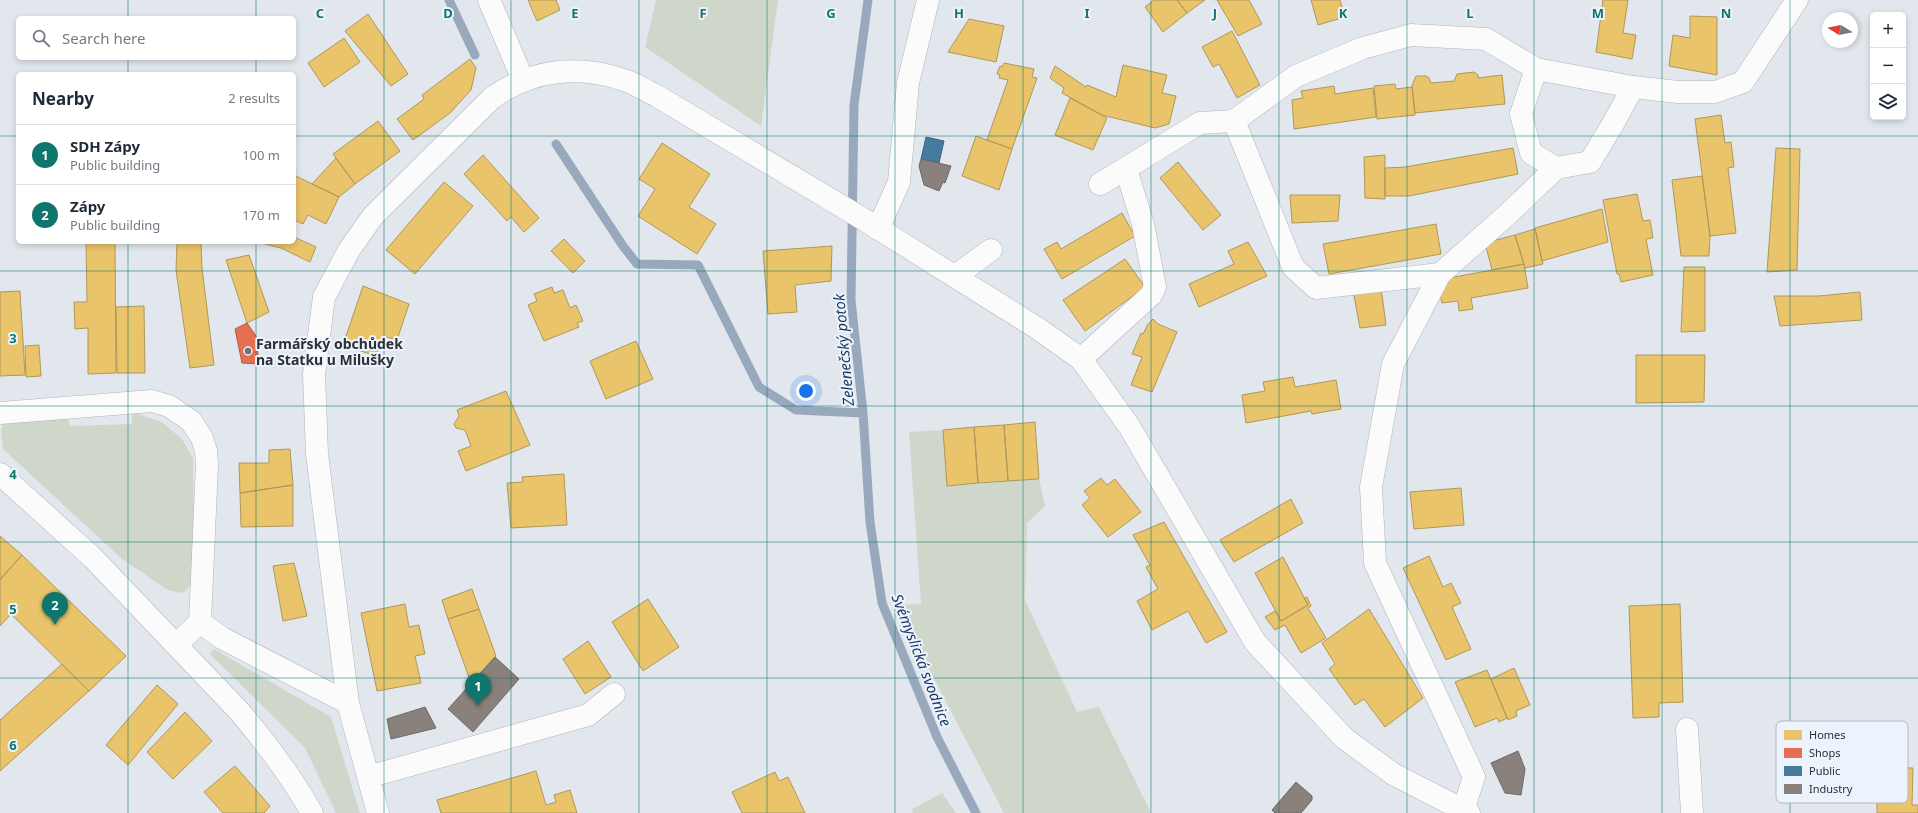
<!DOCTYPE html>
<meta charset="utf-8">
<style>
:root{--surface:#fff;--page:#f2f2f3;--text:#1f2937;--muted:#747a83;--line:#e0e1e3;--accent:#0f766e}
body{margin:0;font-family:"Noto Sans",sans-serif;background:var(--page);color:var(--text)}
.controls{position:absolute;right:12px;top:12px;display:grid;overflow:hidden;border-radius:6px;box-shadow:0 2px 6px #0003}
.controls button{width:36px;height:36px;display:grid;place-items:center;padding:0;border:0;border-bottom:1px solid var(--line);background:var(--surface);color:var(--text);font:20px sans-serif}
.compass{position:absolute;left:1822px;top:12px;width:36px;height:36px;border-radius:50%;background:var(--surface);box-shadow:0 2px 6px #0003;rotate:280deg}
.you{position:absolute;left:806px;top:391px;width:14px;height:14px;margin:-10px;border:3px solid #fff;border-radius:50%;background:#1a73e8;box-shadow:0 0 0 6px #1a73e833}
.badge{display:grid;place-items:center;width:26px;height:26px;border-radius:50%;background:var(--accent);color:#fff;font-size:13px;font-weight:700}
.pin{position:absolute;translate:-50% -33px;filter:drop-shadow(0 1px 2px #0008)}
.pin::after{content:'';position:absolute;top:21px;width:14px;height:12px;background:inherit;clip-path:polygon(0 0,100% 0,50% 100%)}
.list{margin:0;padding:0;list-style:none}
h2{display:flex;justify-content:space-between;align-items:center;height:52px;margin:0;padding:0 16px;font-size:17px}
h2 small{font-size:13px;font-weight:400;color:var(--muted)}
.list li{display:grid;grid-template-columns:26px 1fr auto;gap:12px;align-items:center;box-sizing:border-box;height:60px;padding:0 16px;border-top:1px solid var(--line)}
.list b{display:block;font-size:15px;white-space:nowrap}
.list p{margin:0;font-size:13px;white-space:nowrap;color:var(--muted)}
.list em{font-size:13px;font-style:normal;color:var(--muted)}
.icon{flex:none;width:22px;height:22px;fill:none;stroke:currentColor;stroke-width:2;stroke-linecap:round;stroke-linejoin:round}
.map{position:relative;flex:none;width:1918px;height:813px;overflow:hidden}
.search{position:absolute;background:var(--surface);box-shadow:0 2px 6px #0003;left:16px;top:16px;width:280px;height:44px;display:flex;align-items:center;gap:10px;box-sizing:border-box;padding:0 14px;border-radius:6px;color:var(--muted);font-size:15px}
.panel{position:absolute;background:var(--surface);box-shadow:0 2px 6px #0003;left:16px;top:72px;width:280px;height:172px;border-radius:6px}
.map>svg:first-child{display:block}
.green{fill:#cfd7ca}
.homes{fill:#e9c46a;stroke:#b0975a}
.shops{fill:#e76f51;stroke:#af5c48}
.public{fill:#457b9d;stroke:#3e647e}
.industry{fill:#8a817c;stroke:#6e6866}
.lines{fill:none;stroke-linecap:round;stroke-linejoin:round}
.stream{stroke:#99a9bd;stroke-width:9}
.minor-casing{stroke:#b0b4b9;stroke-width:23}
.minor{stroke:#fbfbfc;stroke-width:22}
.grid{fill:none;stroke:#0f766e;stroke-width:1;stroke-opacity:0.55}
.poi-dot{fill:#6c6f75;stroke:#ecf3fd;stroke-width:1.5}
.labels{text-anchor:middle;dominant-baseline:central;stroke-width:4;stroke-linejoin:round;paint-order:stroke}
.poi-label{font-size:14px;font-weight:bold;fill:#2c2f34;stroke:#ecf3fd;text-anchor:start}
.water-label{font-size:15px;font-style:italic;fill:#1a375d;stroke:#ecf3fd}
.key{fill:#ecf3fd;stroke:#b2b8c1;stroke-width:1}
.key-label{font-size:11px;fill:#2c2f34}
.grid-label{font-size:13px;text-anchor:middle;font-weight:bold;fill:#0f766e;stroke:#ecf3fd;stroke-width:4;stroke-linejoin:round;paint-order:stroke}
</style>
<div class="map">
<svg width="1918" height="813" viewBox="0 0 1918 813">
<rect width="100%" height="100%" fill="#e2e7ee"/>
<path class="green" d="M656 0H778L761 126 645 47Z
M132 412 162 422 182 439 193 458 194 583 182 593 168 590 122 559 3 449 1 433 4 420 67 414 70 426 132 424Z
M943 430 947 486 1039 479 1045 506 1027 523 1025 600 1077 712 1099 707 1151 813H1004L930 671 902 605 921 604 909 432Z
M214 649 331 717 360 813H336L305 748 210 654Z
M942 793 956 813H913L911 810Z"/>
<path class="homes" d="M528 0H556L560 10 537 21Z
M1154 0H1177L1187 13 1163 32 1145 7Z
M1177 0H1205L1187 13Z
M1217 0H1249L1262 24 1238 36Z
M1311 0H1340L1345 17 1318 25Z
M1603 0H1628L1623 33 1636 35 1632 59 1596 52Z
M368 14 408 74 391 86 345 31Z
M1690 16 1717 17V75L1669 66 1673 35 1690 38Z
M969 19 1004 26 996 62 948 52Z
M1232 31 1260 85 1237 98 1219 64 1213 67 1202 47Z
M344 38 360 62 324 87 308 63Z
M470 59 476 68 471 90 450 113 413 140 397 119 424 99 422 95Z
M1004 63 1034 69 1032 77 1037 78 1012 149 987 140 1008 80 999 78 1000 75 997 74 1000 66 1002 67Z
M1123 65 1167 75 1162 93 1176 96 1169 124 1155 128 1102 115 1062 93 1064 88 1050 78 1055 66 1086 87 1087 85 1116 97Z
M1474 72 1478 75V78L1502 75 1505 104 1415 113 1412 85 1416 76H1426L1429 78 1431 83 1454 81 1457 74Z
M1395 84 1396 89 1412 87 1415 115 1377 119 1374 86Z
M1334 86 1335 94 1373 88 1376 117 1294 129 1292 100 1303 98 1301 91Z
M1070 98 1107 118 1093 150 1055 135Z
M1721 115 1725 143 1731 142 1734 167 1728 168 1736 233 1710 236 1695 119Z
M378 121 400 151 355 184 333 154Z
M976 136 1012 149 999 190 962 176Z
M662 143 710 174 689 207 716 224 697 254 638 216 655 189 639 179Z
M1513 148 1518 174 1409 196H1385V168L1405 167Z
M1776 148 1800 149 1797 270 1767 272Z
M483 155 539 218 524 232 511 217 507 221 464 174Z
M1385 155V199L1365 198 1364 157Z
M336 158 355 184 339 197 312 184Z
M1178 162 1221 215 1203 230 1160 178Z
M294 175 339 197 326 224 308 215 303 224 294 220Z
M1702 176 1710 236 1709 256H1681L1672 180Z
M444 182 473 206 415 274 386 250Z
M1637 194 1643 221 1650 220 1653 238 1646 239 1653 275 1621 282 1619 274H1617L1603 200Z
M1290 195H1340L1338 221 1292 223Z
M1602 209 1608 242 1542 261 1535 228Z
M1122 213 1135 236 1062 279 1044 249 1057 242 1061 249Z
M1436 224 1441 254 1329 274 1323 244Z
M1535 229 1543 264 1525 268 1515 235Z
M1515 235 1524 264 1492 270 1485 243Z
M294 237 316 247 310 262 281 248 257 242H294Z
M564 239 585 261 573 273 551 251Z
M86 242H115L116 373 88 374V328L75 329 74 302H87Z
M177 242H201L202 268 214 365 190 368 176 270Z
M1248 242 1267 276 1199 307 1189 284 1234 264 1228 251Z
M832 246 831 281 795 285 797 312 768 314 763 251Z
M249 255 269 312 247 323 226 260Z
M1125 259 1145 287 1085 331 1063 300Z
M1524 264 1528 288 1471 298 1473 309 1459 311 1458 301 1442 303 1439 291 1449 278Z
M1684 267H1705V331L1681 332Z
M363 286 409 304 397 340 383 336 376 356 343 345Z
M552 287 554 293 563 290 570 308 576 305 583 321 577 323 579 327 544 341 528 305 537 301 534 294Z
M1381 287 1386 325 1360 328 1353 290Z
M20 291 25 375 0 376V292Z
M1860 292 1862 320 1780 326 1774 296H1819Z
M144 306 145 373H117L116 307Z
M1153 319 1158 324 1177 332 1152 392 1131 385 1142 357 1132 354 1141 333 1143 334 1148 324Z
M636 341 653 379 606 399 590 361Z
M39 345 41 376 26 377 25 346Z
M1636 355H1705L1704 402 1636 403Z
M1293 377 1295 387 1336 380 1341 409 1312 414 1311 411 1246 423 1242 395 1265 391 1263 382Z
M506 391 530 445 466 471 458 451 471 446 465 430 456 428 454 424 459 416 457 410Z
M1035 422 1039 479 1008 481 1004 425Z
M1004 425 1008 481 978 483 974 427Z
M974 427 978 483 947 486 943 430Z
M290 449 293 485 240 493 239 463H269V450Z
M564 474 567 525 511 528 507 483 523 482 522 477Z
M1101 478 1107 485 1115 479 1141 512 1108 537 1082 505 1090 498 1084 491Z
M293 485V526L241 527 240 493Z
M1461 488 1464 525 1414 529 1410 492Z
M1291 499 1303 523 1234 562 1220 540Z
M1164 522 1227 632 1206 643 1188 611 1152 630 1137 601 1158 589 1146 567 1150 565 1133 535Z
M0 536 22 555 0 579Z
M22 555 126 656 89 691 11 614 0 626V580Z
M1429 556 1443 587 1451 583 1461 603 1452 607 1471 649 1446 660 1403 568Z
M1283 557 1308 605 1281 621 1255 573Z
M294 563 307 616 283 621 273 566Z
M472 589 479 609 448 619 442 600Z
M1307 597 1311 606 1308 608 1326 638 1301 653 1285 625 1275 630 1265 617 1275 611 1281 621 1308 605 1304 598Z
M648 599 679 647 643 671 612 622Z
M405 604 409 627 419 625 425 654 415 656 421 683 377 691 361 613Z
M1680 604 1683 702 1659 703V717L1633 718 1629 606Z
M479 609 496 656 471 683 448 619Z
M1369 609 1423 698 1385 727 1364 699 1355 705 1329 669 1335 664 1322 643Z
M588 641 611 677 585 694 563 659Z
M62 664 89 691 0 771V720Z
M1514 668 1530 705 1516 711 1517 716 1508 720 1491 679Z
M1487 670 1507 718 1499 722 1497 718 1475 727 1455 682Z
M157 685 178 704 128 765 106 745Z
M185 712 212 741 173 779 147 752Z
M235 766 270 806 264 813H223L204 792Z
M1877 767 1913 768 1912 805H1918V813H1877Z
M536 771 546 805 556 802 554 795 570 790 577 813H441L437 800Z
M775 772 779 781 788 777 805 813H742L732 792Z"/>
<path class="shops" d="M247 323 256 336 259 364 242 363 235 329Z"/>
<path class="public" d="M926 137 944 141 939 163 921 159Z"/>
<path class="industry" d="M921 159 951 166 945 183 943 182 939 191 924 185 919 166Z
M495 657 519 679 473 732 448 709Z
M425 707 436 728 391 739 387 719Z
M1518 751 1525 769 1521 795 1505 793 1491 763Z
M1296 782 1312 796V800L1301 813H1275L1272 810Z"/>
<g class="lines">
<path class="stream" d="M449 0 475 55
M556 144 623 246 637 264 698 265 759 387 796 410 863 413 851 300 854 105 868 0
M863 413 870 522 882 603 937 737 976 813"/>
<defs>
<path id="minor" d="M489 0 523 80
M1536 69 1521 114 1531 153 1556 168 1590 162 1614 122 1633 87
M1234 121 1293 267 1316 288 1440 274
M1100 184 1200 123 1234 121 1296 76 1363 48 1411 35 1486 39 1536 69 1633 87 1678 92H1715L1743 82 1797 0
M878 229 899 182 908 83 928 0
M955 276 991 250
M1081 359 1151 295 1155 287 1143 224 1126 169
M0 413 152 401 169 406 191 421 202 438 206 451 207 465 200 622
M0 474 93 558 239 711C266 743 292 777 312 813
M176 645 200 622 222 638 348 703
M1687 729 1692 813
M368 777 588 715 614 694
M1463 810 1474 777 1375 563 1371 487 1393 364 1440 274 1508 214 1556 168
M378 813 348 703 317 454 314 374 324 297 349 250 373 216 492 98C532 69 580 64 627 81 637 85 647 91 657 96L863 219 1037 328 1081 359 1129 426 1255 642 1344 738 1393 774 1469 813"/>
</defs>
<use href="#minor" class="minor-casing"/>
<use href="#minor" class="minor"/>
</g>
<path class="grid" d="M128 0V18M256 0V18M384 0V813M511 0V813M639 0V813M767 0V813M895 0V813M1023 0V813M1151 0V813M1279 0V813M1407 0V813M1534 0V813M1662 0V813M1790 0V813M128 58V74M256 58V74M0 136H18M294 136H1918M128 242V813M256 242V813M0 271H1918M0 406H1918M0 542H1918M0 678H1918"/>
<circle class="poi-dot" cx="248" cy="351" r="4"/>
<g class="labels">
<g class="poi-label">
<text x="256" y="343">Farmářský obchůdek<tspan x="256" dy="16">na Statku u Milušky</tspan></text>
</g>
<g class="water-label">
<text transform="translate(843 350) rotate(-95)">Zelenečský potok</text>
<text transform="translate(922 660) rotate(69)">Svémyslická svodnice</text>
</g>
</g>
<rect x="1776" y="721" width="132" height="82" rx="6" class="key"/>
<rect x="1784" y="730" width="18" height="10" fill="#e9c46a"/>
<rect x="1784" y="748" width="18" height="10" fill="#e76f51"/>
<rect x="1784" y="766" width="18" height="10" fill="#457b9d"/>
<rect x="1784" y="784" width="18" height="10" fill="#8a817c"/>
<g class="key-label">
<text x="1809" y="739">Homes</text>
<text x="1809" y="757">Shops</text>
<text x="1809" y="775">Public</text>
<text x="1809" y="793">Industry</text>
</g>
<g class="grid-label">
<text x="320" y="18">C</text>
<text x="448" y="18">D</text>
<text x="575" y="18">E</text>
<text x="703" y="18">F</text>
<text x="831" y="18">G</text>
<text x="959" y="18">H</text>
<text x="1087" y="18">I</text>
<text x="1215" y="18">J</text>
<text x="1343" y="18">K</text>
<text x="1470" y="18">L</text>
<text x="1598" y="18">M</text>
<text x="1726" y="18">N</text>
<text x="13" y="343">3</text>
<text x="13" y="479">4</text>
<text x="13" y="614">5</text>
<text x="13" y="750">6</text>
</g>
</svg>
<div class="controls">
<button>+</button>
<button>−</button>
<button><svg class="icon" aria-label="layers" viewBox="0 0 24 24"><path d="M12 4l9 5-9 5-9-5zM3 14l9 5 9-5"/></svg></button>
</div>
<svg class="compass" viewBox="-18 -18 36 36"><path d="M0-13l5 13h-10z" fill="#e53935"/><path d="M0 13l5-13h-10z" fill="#747a83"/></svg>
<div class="you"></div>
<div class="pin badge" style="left:478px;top:706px">1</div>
<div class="pin badge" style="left:55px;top:625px">2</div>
<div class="search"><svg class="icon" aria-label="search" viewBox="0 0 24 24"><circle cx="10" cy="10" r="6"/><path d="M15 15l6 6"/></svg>Search here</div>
<section class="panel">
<h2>Nearby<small>2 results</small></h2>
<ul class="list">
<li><span class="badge">1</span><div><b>SDH Zápy</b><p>Public building</p></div><em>100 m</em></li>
<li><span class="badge">2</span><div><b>Zápy</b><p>Public building</p></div><em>170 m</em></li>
</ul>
</section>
</div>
